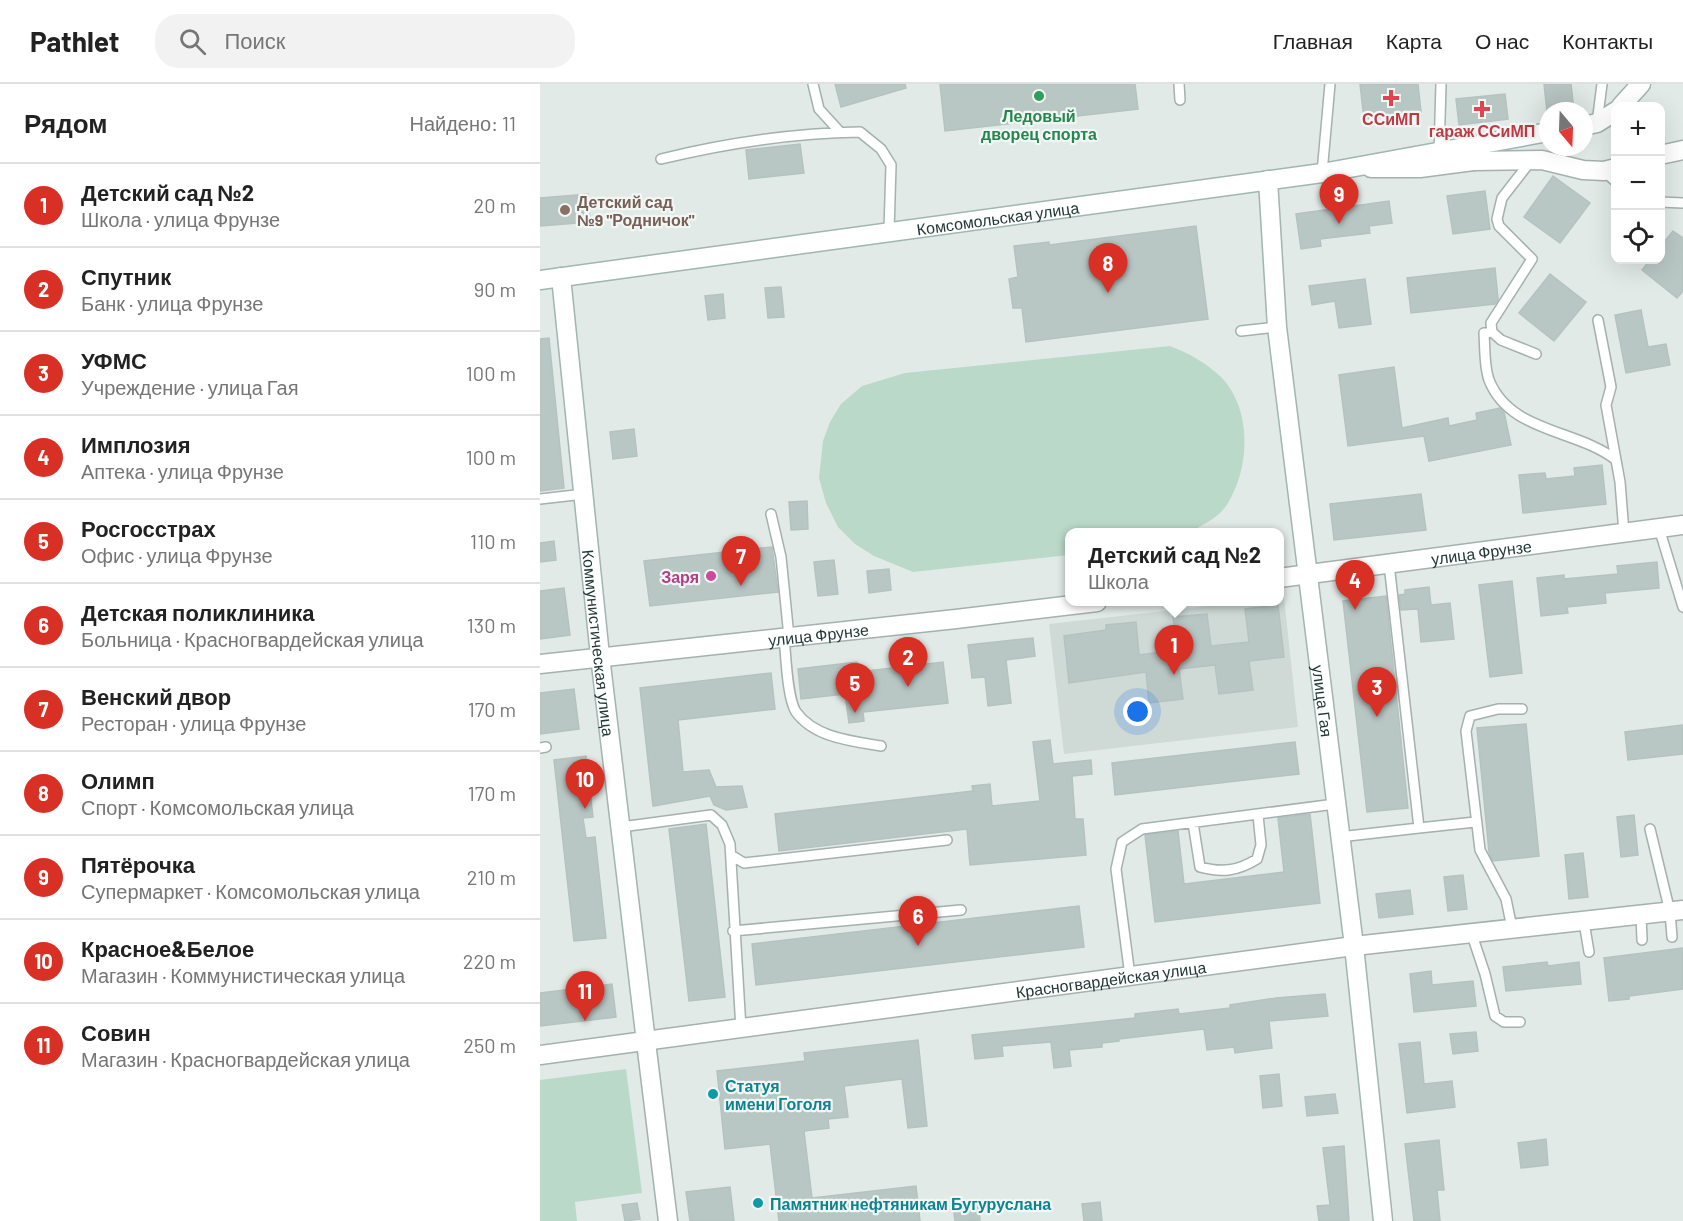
<!DOCTYPE html>
<html lang="ru">
<meta charset="utf-8">
<style>
:root{--surface:#fff;--page:#f2f2f2;--text:#222;--muted:#767676;--line:#e0e0e0;--accent:#d93025}
body{margin:0;font-family:Barlow,sans-serif;background:var(--page);color:var(--text)}
.controls{position:absolute;right:18px;top:18px;display:grid;overflow:hidden;border-radius:12px;box-shadow:0 6px 24px #0002}
.controls button{width:54px;height:54px;display:grid;place-items:center;padding:0;border:0;border-bottom:2px solid var(--line);background:var(--surface);color:var(--text);font:30px sans-serif}
.compass{position:absolute;left:999px;top:18px;width:54px;height:54px;border-radius:50%;background:var(--surface);box-shadow:0 6px 24px #0002;rotate:161deg}
.you{position:absolute;left:598px;top:628px;width:21px;height:21px;margin:-15px;border:4px solid #fff;border-radius:50%;background:#1a73e8;box-shadow:0 0 0 9px #1a73e833}
.badge{display:grid;place-items:center;width:39px;height:39px;border-radius:50%;background:var(--accent);color:#fff;font-size:20px;font-weight:700}
.pin{position:absolute;translate:-50% -50px;filter:drop-shadow(0 2px 3px #0008)}
.pin::after{content:'';position:absolute;top:32px;width:21px;height:18px;background:inherit;clip-path:polygon(0 0,100% 0,50% 100%)}
.popup{position:absolute;left:525px;top:444px;width:219px;height:78px;box-sizing:border-box;display:grid;place-content:center;border-radius:12px;background:var(--surface);filter:drop-shadow(0 2px 4px #0005);font-size:20px;white-space:nowrap;color:var(--muted)}
.popup b{font-size:22px;color:var(--text)}
.popup::after{content:'';position:absolute;left:50%;top:100%;margin-left:-12px;border:12px solid transparent;border-top-color:var(--surface)}
.list{margin:0;padding:0;list-style:none}
h2{display:flex;justify-content:space-between;align-items:center;height:78px;margin:0;padding:0 24px;font-size:26px}
h2 small{font-size:20px;font-weight:400;color:var(--muted)}
.list li{display:grid;grid-template-columns:39px 1fr auto;gap:18px;align-items:center;box-sizing:border-box;height:84px;padding:0 24px;border-top:2px solid var(--line)}
.list b{display:block;font-size:22px;white-space:nowrap}
.list p{margin:0;font-size:20px;white-space:nowrap;color:var(--muted)}
.list em{font-size:20px;font-style:normal;color:var(--muted)}
.icon{flex:none;width:33px;height:33px;fill:none;stroke:currentColor;stroke-width:2;stroke-linecap:round;stroke-linejoin:round}
.map{position:relative;flex:none;width:1143px;height:1137px;overflow:hidden}
header{display:flex;align-items:center;gap:36px;box-sizing:border-box;height:84px;padding:0 30px;background:var(--surface);border-bottom:2px solid var(--line)}
header strong{font-size:28px}
nav{display:flex;gap:33px;margin-inline-start:auto;font-size:21px}
.search{width:420px;height:54px;background:var(--page);display:flex;align-items:center;gap:15px;box-sizing:border-box;padding:0 21px;border-radius:24px;color:var(--muted);font-size:22px}
main{display:flex}
aside{flex:1;background:var(--surface)}
.map>svg:first-child{display:block}
.built{fill:#cfdad7}
.green{fill:#bbd9c9}
.building{fill:#b9c7c4;stroke:#b4c3bf;stroke-width:1.5}
.lines{fill:none;stroke-linecap:round;stroke-linejoin:round}
.lane-casing{stroke:#a4b1af;stroke-width:12}
.street-casing{stroke:#a4b1af;stroke-width:21}
.secondary-casing{stroke:#a1b5b1;stroke-width:21}
.lane{stroke:#fff;stroke-width:9}
.street{stroke:#fff;stroke-width:18}
.secondary{stroke:#fff;stroke-width:18}
.leisure-dot{fill:#2e9e5b;stroke:#f1f7f5;stroke-width:2}
.health-dot{fill:#e0444e;stroke:#f1f7f5;stroke-width:2}
.education-dot{fill:#8d6e63;stroke:#f1f7f5;stroke-width:2}
.hotel-dot{fill:#d1479c;stroke:#f1f7f5;stroke-width:2}
.culture-dot{fill:#0f9aa8;stroke:#f1f7f5;stroke-width:2}
.labels{text-anchor:middle;dominant-baseline:central;stroke-width:4.5;stroke-linejoin:round;paint-order:stroke}
.leisure-label{font-size:16px;font-weight:bold;fill:#27864d;stroke:#f1f7f5}
.health-label{font-size:16px;font-weight:bold;fill:#be3a42;stroke:#f1f7f5}
.education-label{font-size:16px;font-weight:bold;fill:#785e54;stroke:#f1f7f5;text-anchor:start}
.street-label{font-size:16px;fill:#233937;stroke:#f1f7f5}
.hotel-label{font-size:16px;font-weight:bold;fill:#b23c85;stroke:#f1f7f5;text-anchor:end}
.culture-label{font-size:16px;font-weight:bold;fill:#0d838f;stroke:#f1f7f5;text-anchor:start}
</style>
<header>
<strong>Pathlet</strong>
<div class="search"><svg class="icon" aria-label="search" viewBox="0 0 24 24"><circle cx="10" cy="10" r="6"/><path d="M15 15l6 6"/></svg>Поиск</div>
<nav><a>Главная</a><a>Карта</a><a>О нас</a><a>Контакты</a></nav>
</header>
<main>
<aside>
<h2>Рядом<small>Найдено: 11</small></h2>
<ul class="list">
<li><span class="badge">1</span><div><b>Детский сад №2</b><p>Школа · улица Фрунзе</p></div><em>20 m</em></li>
<li><span class="badge">2</span><div><b>Спутник</b><p>Банк · улица Фрунзе</p></div><em>90 m</em></li>
<li><span class="badge">3</span><div><b>УФМС</b><p>Учреждение · улица Гая</p></div><em>100 m</em></li>
<li><span class="badge">4</span><div><b>Имплозия</b><p>Аптека · улица Фрунзе</p></div><em>100 m</em></li>
<li><span class="badge">5</span><div><b>Росгосстрах</b><p>Офис · улица Фрунзе</p></div><em>110 m</em></li>
<li><span class="badge">6</span><div><b>Детская поликлиника</b><p>Больница · Красногвардейская улица</p></div><em>130 m</em></li>
<li><span class="badge">7</span><div><b>Венский двор</b><p>Ресторан · улица Фрунзе</p></div><em>170 m</em></li>
<li><span class="badge">8</span><div><b>Олимп</b><p>Спорт · Комсомольская улица</p></div><em>170 m</em></li>
<li><span class="badge">9</span><div><b>Пятёрочка</b><p>Супермаркет · Комсомольская улица</p></div><em>210 m</em></li>
<li><span class="badge">10</span><div><b>Красное&amp;Белое</b><p>Магазин · Коммунистическая улица</p></div><em>220 m</em></li>
<li><span class="badge">11</span><div><b>Совин</b><p>Магазин · Красногвардейская улица</p></div><em>250 m</em></li>
</ul>
</aside>
<div class="map">
<svg width="1143" height="1137" viewBox="0 0 1143 1137">
<rect width="100%" height="100%" fill="#e1eae7"/>
<path class="built" d="M744 513 758 643 524 670 509 540 704 518H739V514Z"/>
<path class="green" d="M630 262C650 270 665 278 681 293 713 326 710 386 686 422 678 434 661 442 649 448H529V471L373 488 334 472 315 460 298 443 286 419 279 394 283 357 290 338 301 320 322 302 365 289Z
M86 985 102 1109 35 1118 37 1137H0V996Z"/>
<path class="building" d="M295 0H365L366 4 301 23Z
M400 0H595L598 25 405 47Z
M820 0H878L881 28 824 35Z
M1004 0H1031L1034 27H1007Z
M965 10 968 35 919 41 916 15Z
M260 60 264 89 209 95 206 66Z
M1013 92 1050 119 1020 159 984 133Z
M945 107 950 145 913 150 907 112Z
M48 110 50 138 0 142V114Z
M849 117 852 139 829 142 830 149 780 155 781 162 761 165 756 130Z
M656 142 668 235 486 258 482 224H473L469 195 478 193 474 162 509 158V161Z
M1133 147 1143 154V207L1137 214 1102 186 1110 176H1120V163Z
M955 184 958 215 955 220 871 229 867 194Z
M1010 190 1046 218 1014 257 979 229Z
M825 195 831 240 799 244 795 217 772 221 769 202Z
M241 203 244 233 228 234 225 204Z
M183 210 185 234 168 236 165 212Z
M1101 226 1108 263 1126 260 1130 281 1086 289 1075 231Z
M9 254 24 404 0 407V255Z
M854 283 862 344 908 334 909 342 937 336 936 329 960 324 964 328 971 361 889 377 884 352 808 362 799 291Z
M94 345 97 372 73 375 70 348Z
M1062 381 1066 420 983 429 979 391 1005 389 1006 395 1035 392 1034 384Z
M881 410 886 446 794 456 790 420Z
M267 417 268 445 251 446 249 418Z
M14 457 16 476 0 478V459Z
M232 463 238 508 110 522 104 477Z
M294 476 298 510 278 512 274 478Z
M1117 478 1119 504 1065 509 1066 519 1027 523 1028 529 1001 532 997 494 1024 491V495L1078 490 1077 482Z
M349 485 351 506 329 509 327 487Z
M972 497 982 589 950 593 939 501Z
M889 503 891 521 910 519 914 555 881 558 878 525 861 526 859 511 865 510V506Z
M24 504 30 551 0 555V507Z
M846 512 868 724 827 728 803 517Z
M738 521 744 573 709 577 713 606 679 610 675 581 639 585 643 615 609 619 606 588 529 599 524 552 566 546V541L596 538 599 571 637 566 633 533 667 530 671 562 709 558 705 525Z
M493 554 495 572 466 576 471 619 448 622 445 593 432 594 428 561Z
M317 578 318 588 403 578 408 619 323 628 324 637 309 639 305 610 261 615 258 585Z
M231 589 235 625 138 636 143 688 169 686 176 703 202 702 207 723 186 726 174 721 170 712 113 722 100 604Z
M34 605 39 645 0 650V609Z
M986 640 999 772 953 777 949 768 937 644Z
M1143 641V670L1088 676 1085 648Z
M510 656 513 680 551 676 552 690 532 692 535 735H543L546 771 430 781 427 745 239 767 235 730 433 707 432 702 450 700 452 722 500 717 493 658Z
M755 658 759 690 575 711 572 679Z
M46 672 53 733 43 734 46 754 55 753 66 854 34 857 14 676Z
M770 730 780 819 615 838 605 751 638 747 644 800 744 788 738 734Z
M1094 731 1098 771 1081 773 1077 733Z
M166 740 185 913 149 917 129 745Z
M1043 769 1048 813 1029 815 1025 771Z
M923 791 927 825 908 827 904 793Z
M870 806 873 830 839 834 836 810Z
M539 822 544 863 216 901 212 860Z
M1143 864V905L1089 912V915L1069 917 1064 874Z
M1007 878 1008 882 1039 878 1041 900 966 907 963 883Z
M891 887 892 901 933 897 936 922 874 928 870 890Z
M72 900 76 933 0 942V909Z
M785 910 788 932 729 937 732 964 695 969 694 963 667 966 664 945 579 955V957L562 959V963L529 966 531 982 514 984 511 958 462 962 463 972 435 975 432 951 595 934V930L638 925 639 930 690 924V921L736 914Z
M936 948 938 967 913 970 910 950Z
M378 956 387 1042 368 1044 362 995 304 1002 308 1033 288 1035 289 1044 264 1047 272 1114 376 1102 380 1137H239L230 1060 185 1065 177 987 265 977 264 969Z
M880 958 884 1000 912 997 915 1023 867 1029 859 960Z
M739 990 742 1022 723 1024 720 992Z
M795 1010 798 1029 767 1032 765 1013Z
M1006 1055 1008 1081 981 1084 978 1059Z
M899 1056 904 1106H897L900 1137H874L865 1060Z
M804 1062 809 1137H779L777 1122 790 1121 783 1064Z
M190 1103 194 1137H150L146 1108Z
M438 1118 440 1136 415 1137 413 1121Z
M560 1118 562 1137H544L542 1120Z
M97 1119 100 1135 85 1137 82 1121Z"/>
<g class="lines">
<defs>
<path id="lane" d="M273 0 279 25 300 48
M639 0 640 16
M1057 39 1062 0
M899 69 901 0
M121 75C187 59 252 49 320 48L341 65 351 81 349 147
M990 78 962 114 957 135 959 142 992 175 951 239 952 248 961 256 996 270
M1064 87 1076 98
M782 89 790 0
M1120 118 1143 119
M1058 236 1071 303 1066 321 1080 398 1084 449
M701 247 737 243
M952 248 944 249C945 263 944 282 949 296 970 349 1037 345 1076 376
M0 415 44 410
M231 430 241 473 249 553
M1119 444 1143 523
M244 553C246 571 247 614 256 628 275 654 312 657 341 662
M0 664 6 663
M653 739 660 783C682 789 698 787 717 775L721 761 718 731
M81 743 171 731 182 741 190 760 201 945
M879 744 935 738
M1110 745 1130 828 1132 853
M799 753 879 744 849 480
M191 771 204 779 407 756
M1101 830 1102 856
M1044 838 1049 868
M972 844 966 815 940 766 926 647 930 632 958 625H982
M193 847 421 826
M931 848 945 890 955 932 964 938H980
M590 892 576 785 582 758 602 745 795 720"/>
<g id="street">
<path d="M915 66 933 77 1002 76 1043 86 1064 87 1076 84"/>
<path d="M1120 71 1143 66"/>
<path d="M831 84H880L933 77"/>
<path id="s1" d="M739 494 1143 441"/>
<path id="s2" d="M0 580 416 535 557 518"/>
<path d="M106 958 128 1137"/>
<path id="s3" d="M0 971 814 862 1143 826"/>
</g>
<g id="secondary">
<path d="M1081 22 1101 0"/>
<path d="M1044 42 1057 39 1076 27"/>
<path id="s4" d="M728 96 737 243 814 862 843 1137"/>
<path id="s5" d="M21 193 60 572 106 958"/>
<path id="s6" d="M0 196 782 89 1008 48"/>
</g>
</defs>
<use href="#lane" class="lane-casing"/>
<use href="#street" class="street-casing"/>
<use href="#secondary" class="secondary-casing"/>
<use href="#lane" class="lane"/>
<use href="#street" class="street"/>
<use href="#secondary" class="secondary"/>
</g>
<circle class="leisure-dot" cx="499" cy="12" r="6"/>
<g class="health-dot">
<path d="M848 5h6v6h6v6h-6v6h-6v-6h-6v-6h6z"/>
<path d="M939 16h6v6h6v6h-6v6h-6v-6h-6v-6h6z"/>
</g>
<circle class="education-dot" cx="25" cy="126" r="6"/>
<circle class="hotel-dot" cx="171" cy="492" r="6"/>
<g class="culture-dot">
<circle cx="173" cy="1010" r="6"/>
<circle cx="218" cy="1119" r="6"/>
</g>
<g class="labels">
<g class="leisure-label">
<text x="499" y="31">Ледовый<tspan x="499" dy="18">дворец спорта</tspan></text>
</g>
<g class="health-label">
<text x="851" y="34">ССиМП</text>
<text x="942" y="46">гараж ССиМП</text>
</g>
<g class="education-label">
<text x="37" y="117">Детский сад<tspan x="37" dy="18">№9 "Родничок"</tspan></text>
</g>
<g class="street-label">
<text stroke="none"><textPath href="#s6" startOffset="462">Комсомольская улица</textPath></text>
<text stroke="none"><textPath href="#s1" startOffset="204">улица Фрунзе</textPath></text>
<text stroke="none"><textPath href="#s2" startOffset="280">улица Фрунзе</textPath></text>
<text stroke="none"><textPath href="#s5" startOffset="368">Коммунистическая улица</textPath></text>
<text stroke="none"><textPath href="#s4" startOffset="524">улица Гая</textPath></text>
<text stroke="none"><textPath href="#s3" startOffset="576">Красногвардейская улица</textPath></text>
</g>
<g class="hotel-label">
<text x="159" y="492">Заря</text>
</g>
<g class="culture-label">
<text x="185" y="1001">Статуя<tspan x="185" dy="18">имени Гоголя</tspan></text>
<text x="230" y="1119">Памятник нефтяникам Бугуруслана</text>
</g>
</g>
</svg>
<div class="controls">
<button>+</button>
<button>−</button>
<button><svg class="icon" aria-label="locate" viewBox="0 0 24 24"><circle cx="12" cy="12" r="6"/><path d="M12 2v4M12 18v4M2 12h4M18 12h4"/></svg></button>
</div>
<svg class="compass" viewBox="-18 -18 36 36"><path d="M0-13l5 13h-10z" fill="#e53935"/><path d="M0 13l5-13h-10z" fill="#767676"/></svg>
<div class="you"></div>
<div class="pin badge" style="left:634px;top:591px">1</div>
<div class="popup"><b>Детский сад №2</b>Школа</div>
<div class="pin badge" style="left:368px;top:603px">2</div>
<div class="pin badge" style="left:837px;top:633px">3</div>
<div class="pin badge" style="left:815px;top:526px">4</div>
<div class="pin badge" style="left:315px;top:629px">5</div>
<div class="pin badge" style="left:378px;top:862px">6</div>
<div class="pin badge" style="left:201px;top:502px">7</div>
<div class="pin badge" style="left:568px;top:209px">8</div>
<div class="pin badge" style="left:799px;top:140px">9</div>
<div class="pin badge" style="left:45px;top:725px">10</div>
<div class="pin badge" style="left:45px;top:937px">11</div>
</div>
</main>
